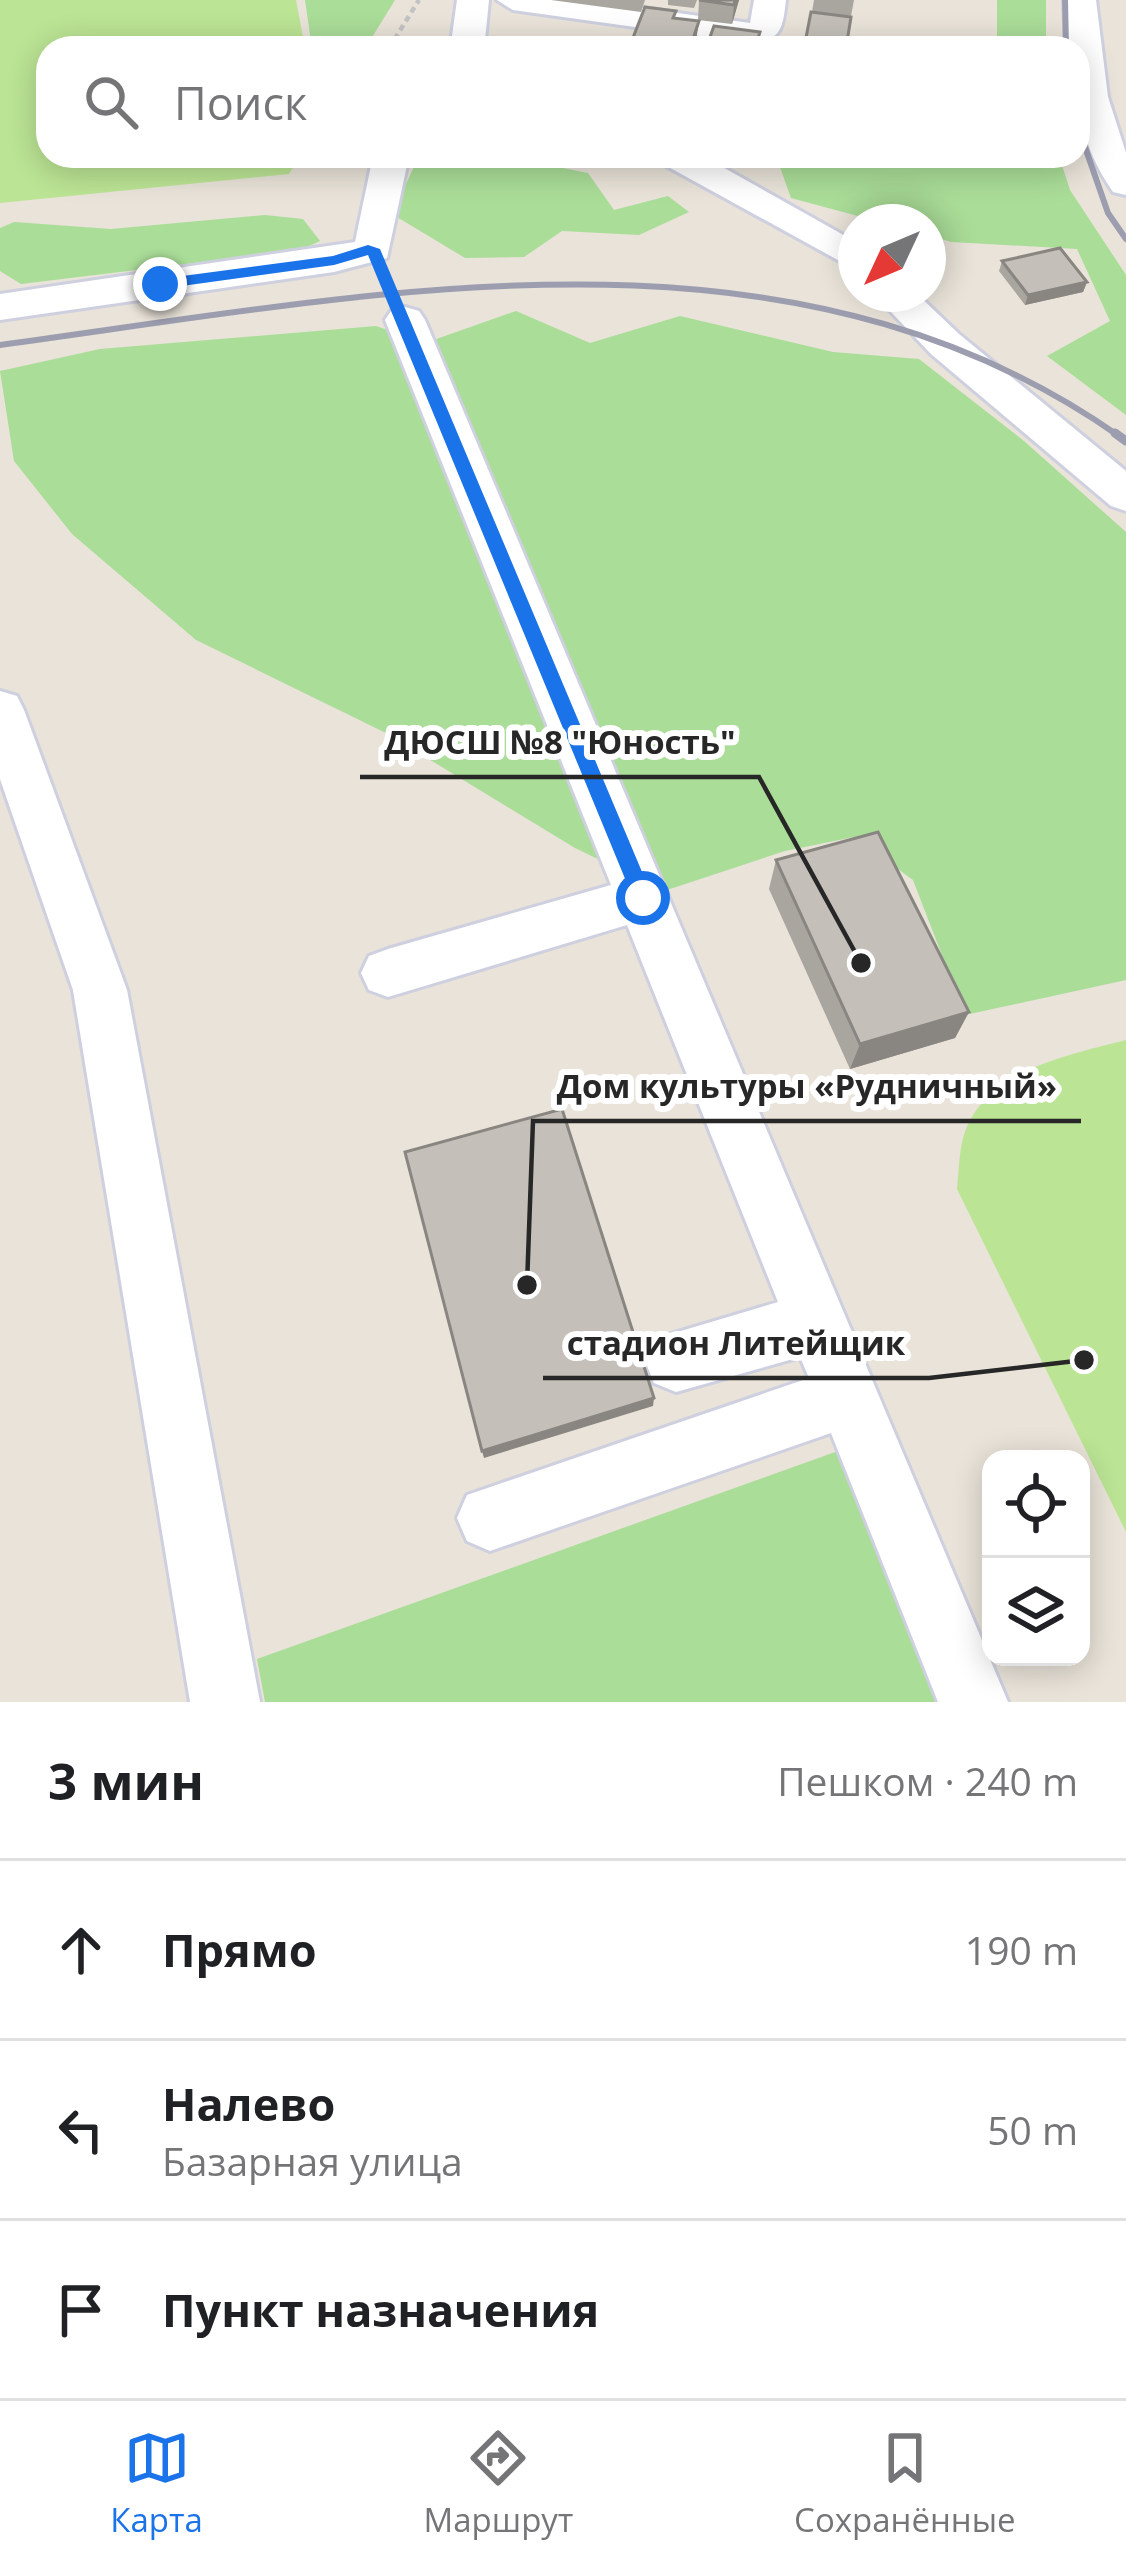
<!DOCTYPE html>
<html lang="ru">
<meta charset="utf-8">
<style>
:root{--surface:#fff;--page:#f6f6f6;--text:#202124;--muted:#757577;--line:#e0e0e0;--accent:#1a73e8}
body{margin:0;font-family:"Open Sans",sans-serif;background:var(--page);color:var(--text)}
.controls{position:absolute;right:36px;bottom:36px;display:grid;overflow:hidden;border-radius:24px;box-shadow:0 6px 30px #0003}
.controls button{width:108px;height:108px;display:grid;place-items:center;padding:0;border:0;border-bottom:3px solid var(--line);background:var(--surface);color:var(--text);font:60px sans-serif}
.compass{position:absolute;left:838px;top:204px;width:108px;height:108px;border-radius:50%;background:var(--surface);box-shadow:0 6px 30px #0003;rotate:226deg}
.stop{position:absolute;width:36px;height:36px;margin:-27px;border:9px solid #1a73e8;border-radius:50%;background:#fff}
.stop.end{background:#1a73e8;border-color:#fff;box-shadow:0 3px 12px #0008}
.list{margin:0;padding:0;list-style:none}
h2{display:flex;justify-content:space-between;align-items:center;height:156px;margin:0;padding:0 48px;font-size:51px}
h2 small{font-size:39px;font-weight:400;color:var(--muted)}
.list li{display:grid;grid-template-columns:78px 1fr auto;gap:36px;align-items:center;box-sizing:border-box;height:180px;padding:0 48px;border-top:3px solid var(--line)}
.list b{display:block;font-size:45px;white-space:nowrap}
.list p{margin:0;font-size:39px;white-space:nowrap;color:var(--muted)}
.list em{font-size:39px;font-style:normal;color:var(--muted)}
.icon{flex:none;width:66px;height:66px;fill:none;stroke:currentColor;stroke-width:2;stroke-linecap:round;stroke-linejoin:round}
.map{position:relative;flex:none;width:1126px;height:1702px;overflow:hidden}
.search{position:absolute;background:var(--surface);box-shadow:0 6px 30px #0003;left:36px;right:36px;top:36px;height:132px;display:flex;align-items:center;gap:30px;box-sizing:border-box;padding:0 42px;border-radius:36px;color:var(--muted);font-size:45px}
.sheet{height:696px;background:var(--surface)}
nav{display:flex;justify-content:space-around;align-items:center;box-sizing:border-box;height:168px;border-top:3px solid var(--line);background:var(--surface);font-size:33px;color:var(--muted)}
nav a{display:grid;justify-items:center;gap:6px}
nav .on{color:var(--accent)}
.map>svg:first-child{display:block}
.green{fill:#aadd98}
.pitch{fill:#bbe494}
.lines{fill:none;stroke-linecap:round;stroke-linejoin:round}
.minor-casing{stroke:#ced0df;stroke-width:6}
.path{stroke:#c3c3c3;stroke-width:4.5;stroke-dasharray:6 4.5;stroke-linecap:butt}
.minor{fill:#fff;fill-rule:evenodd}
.rail-far1{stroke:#9c9eb0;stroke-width:6}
.rail{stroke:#9c9eb0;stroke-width:9}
.wall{fill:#a9a59f}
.shaded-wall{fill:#898682}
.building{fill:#c4c0b9;stroke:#898682;stroke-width:3}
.route{fill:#1a73e8}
.leader{fill:none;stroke:#272727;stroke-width:4.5}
.callout-dot{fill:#272727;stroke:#fff;stroke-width:4.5}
.callout-label{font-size:33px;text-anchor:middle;font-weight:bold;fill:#272727;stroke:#fff;stroke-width:12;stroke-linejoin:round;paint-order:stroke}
</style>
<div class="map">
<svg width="1126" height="1702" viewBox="0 0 1126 1702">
<rect width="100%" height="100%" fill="#e9e3d9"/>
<path class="green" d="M305 0H395L366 47 312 48Z
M997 0H1046V48H997Z
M419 156H527L528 161 588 173 614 210 668 196 689 212 639 235 562 231 524 257 465 258 392 214Z
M776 156H1059L1070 190 1126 275V415L1047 356 1110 321 1077 249 951 242 928 235V222H880L791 198Z
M265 215 303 219 320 241 301 250 21 284 0 271V228L14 222 111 229Z
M516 311 590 343 680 316 833 352 919 359 1024 441 1126 532V980L965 1015 913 880 854 837 785 851 664 891 575 848 386 733 196 640 72 534 14 461 0 371 100 349 376 326 425 343Z
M838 1451 938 1702H265L257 1659Z"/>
<path class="pitch" d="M0 0H296L305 48H48V156H300L289 174 0 203Z
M1126 1040V1532L957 1189C959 1171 959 1148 965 1132 988 1069 1070 1055 1126 1040Z"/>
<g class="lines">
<defs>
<path id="minor" d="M457 0H489L485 40 492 48H455L451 43Z
M497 0H584L750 23 754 0H786C783 24 783 38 757 44L513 10Z
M1064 0H1096L1108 97 1126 153V195L1113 192C1078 140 1078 109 1078 48H1066Z
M373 156H409L387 258 334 272 0 320V294L355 242Z
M658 156H703L856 242V270L663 164Z
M874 294H917L959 334 1126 471V511L1111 506 931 354Z
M405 307 419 311 425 320 1008 1702H938L831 1433 490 1551 467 1541 457 1518 467 1495 809 1378 800 1357 676 1392 654 1383 645 1361 654 1339 778 1302 627 925 388 997 369 990 361 973 369 956 388 949 611 885 385 320 391 311Z
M0 691 17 696 24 710 127 990 260 1702H190L73 990 0 779Z"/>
</defs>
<use href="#minor" class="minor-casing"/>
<path class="path" d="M389 48 419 0"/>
<use href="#minor" class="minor"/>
<path class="rail-far1" d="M1065 0 1066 48
M1078 127 1108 213 1126 239
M0 345C373 295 787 203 1119 436"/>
<path class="rail" d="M1115 433 1126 441"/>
</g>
<path class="wall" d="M551 0H645L641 12Z
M668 0H697L694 8 668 5Z
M699 0H739L732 24 698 20Z
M814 0H854L851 16 812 12Z
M1002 261 1087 282 1083 292 1025 305 999 271Z
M776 860 969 1012 955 1038 850 1069 769 889Z"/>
<path class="shaded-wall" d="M735 0H739L732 24 734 5Z
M699 21 695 48H690Z
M1087 282 1083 292 1025 305 1028 295Z
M969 1012 955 1038 850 1069 860 1044Z
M654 1398 653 1406 484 1458 482 1451Z"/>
<path class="building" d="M699 0H735L734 5Z
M645 7 676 11 673 18 699 21 690 48H629Z
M811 12 851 17 846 48H804Z
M714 26 760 32 755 48H706Z
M1060 248 1087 282 1028 295 1002 261Z
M878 832 969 1012 860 1044 776 860Z
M562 1109 654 1398 482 1451 405 1152Z"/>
<path class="route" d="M368 245 380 249 653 898 650 904H636L633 898 368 255 334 265 160 289 153 284 160 279 333 256Z"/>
<path class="leader" d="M861 963L759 777H360M527 1285L533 1121H1081M1084 1360L929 1378H543"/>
<g class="callout-dot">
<circle cx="861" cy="963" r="12"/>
<circle cx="527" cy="1285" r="12"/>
<circle cx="1084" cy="1360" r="12"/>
</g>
<g class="callout-label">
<text x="560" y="754">ДЮСШ №8 "Юность"</text>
<text x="807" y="1098">Дом культуры «Рудничный»</text>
<text x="736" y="1355">стадион Литейщик</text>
</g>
</svg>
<div class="controls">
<button><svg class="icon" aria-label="locate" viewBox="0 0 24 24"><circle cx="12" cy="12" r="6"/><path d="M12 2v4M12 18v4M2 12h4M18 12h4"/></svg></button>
<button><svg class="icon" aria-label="layers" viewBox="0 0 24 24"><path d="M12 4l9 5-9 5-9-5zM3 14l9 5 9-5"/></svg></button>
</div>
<svg class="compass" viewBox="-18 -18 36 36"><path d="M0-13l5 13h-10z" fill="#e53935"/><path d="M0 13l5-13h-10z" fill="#757577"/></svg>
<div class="stop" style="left:643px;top:898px"></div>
<div class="stop end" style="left:160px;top:284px"></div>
<div class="search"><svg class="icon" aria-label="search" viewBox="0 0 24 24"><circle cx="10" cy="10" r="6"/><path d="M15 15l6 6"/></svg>Поиск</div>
</div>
<section class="sheet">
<h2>3 мин<small>Пешком · 240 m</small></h2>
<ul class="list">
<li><svg class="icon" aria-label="ahead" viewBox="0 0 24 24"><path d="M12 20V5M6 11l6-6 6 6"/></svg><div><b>Прямо</b></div><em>190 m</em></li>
<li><svg class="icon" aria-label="left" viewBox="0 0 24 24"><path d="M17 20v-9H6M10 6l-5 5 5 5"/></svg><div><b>Налево</b><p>Базарная улица</p></div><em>50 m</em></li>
<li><svg class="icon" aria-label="arrive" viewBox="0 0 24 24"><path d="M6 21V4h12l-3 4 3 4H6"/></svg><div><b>Пункт назначения</b></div></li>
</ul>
</section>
<nav>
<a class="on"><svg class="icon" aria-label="map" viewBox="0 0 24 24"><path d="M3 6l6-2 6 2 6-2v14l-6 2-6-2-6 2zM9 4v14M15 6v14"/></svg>Карта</a>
<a><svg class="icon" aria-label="directions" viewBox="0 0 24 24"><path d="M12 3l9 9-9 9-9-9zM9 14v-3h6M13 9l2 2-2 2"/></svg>Маршрут</a>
<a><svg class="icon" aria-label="saved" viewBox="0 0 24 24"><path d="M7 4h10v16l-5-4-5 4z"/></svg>Сохранённые</a>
</nav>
